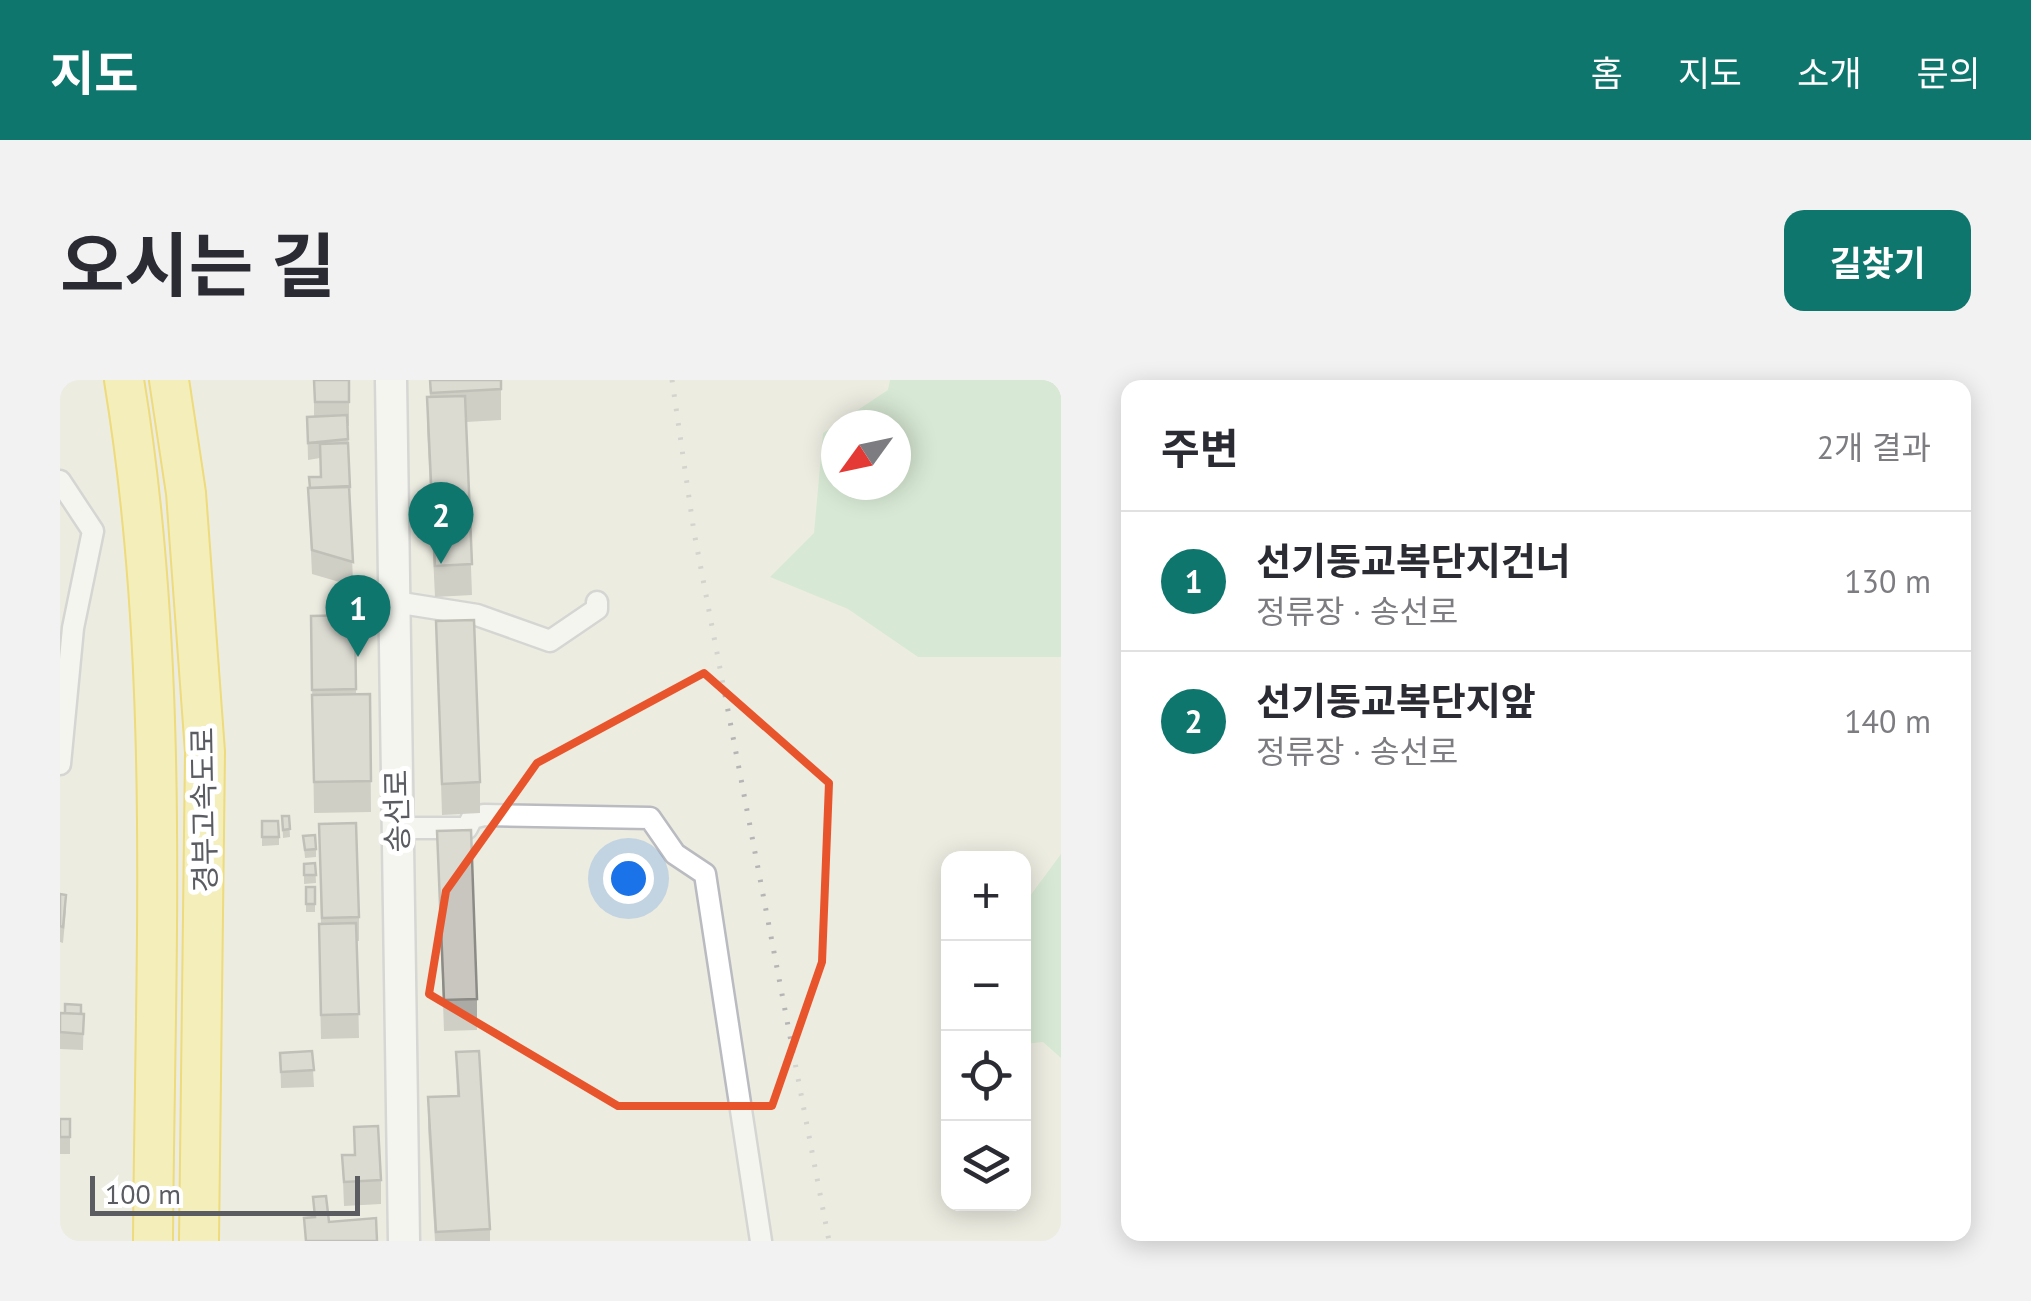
<!DOCTYPE html>
<html lang="ko">
<meta charset="utf-8">
<style>
:root{--surface:#fff;--page:#f2f2f3;--text:#2b2b33;--muted:#7c7c81;--line:#e1e1e2;--accent:#0f766e}
body{margin:0;font-family:"PT Sans","Noto Sans KR",sans-serif;background:var(--page);color:var(--text)}
.controls{position:absolute;right:30px;bottom:30px;display:grid;overflow:hidden;border-radius:20px;box-shadow:0 5px 25px #0003}
.controls button{width:90px;height:90px;display:grid;place-items:center;padding:0;border:0;border-bottom:2px solid var(--line);background:var(--surface);color:var(--text);font:50px sans-serif}
.compass{position:absolute;left:761px;top:30px;width:90px;height:90px;border-radius:50%;background:var(--surface);box-shadow:0 5px 25px #0003;rotate:237deg}
.scale{position:absolute;left:30px;bottom:25px;width:270px;box-sizing:border-box;padding-left:10px;border:5px solid #5a5c62;border-top:0;font-size:28px;line-height:35px;white-space:nowrap;color:#5a5c62;-webkit-text-stroke:8px #fff;paint-order:stroke}
.you{position:absolute;left:568px;top:498px;width:35px;height:35px;margin:-25px;border:8px solid #fff;border-radius:50%;background:#1a73e8;box-shadow:0 0 0 15px #1a73e833}
.badge{display:grid;place-items:center;width:65px;height:65px;border-radius:50%;background:var(--accent);color:#fff;font-size:32px;font-weight:700}
.pin{position:absolute;translate:-50% -82px;filter:drop-shadow(0 2px 5px #0008)}
.pin::after{content:'';position:absolute;top:52px;width:35px;height:30px;background:inherit;clip-path:polygon(0 0,100% 0,50% 100%)}
.list{margin:0;padding:0;list-style:none}
h2{display:flex;justify-content:space-between;align-items:center;height:130px;margin:0;padding:0 40px;font-size:42px}
h2 small{font-size:32px;font-weight:400;color:var(--muted)}
.list li{display:grid;grid-template-columns:65px 1fr auto;gap:30px;align-items:center;box-sizing:border-box;height:140px;padding:0 40px;border-top:2px solid var(--line)}
.list b{display:block;font-size:38px;white-space:nowrap}
.list p{margin:0;font-size:32px;white-space:nowrap;color:var(--muted)}
.list em{font-size:32px;font-style:normal;color:var(--muted)}
.icon{flex:none;width:55px;height:55px;fill:none;stroke:currentColor;stroke-width:2;stroke-linecap:round;stroke-linejoin:round}
.map{position:relative;flex:none;width:1001px;height:861px;overflow:hidden;border-radius:20px}
header{display:flex;align-items:center;gap:60px;box-sizing:border-box;height:140px;padding:0 50px;background:var(--accent);color:#fff}
header strong{font-size:48px}
nav{display:flex;gap:55px;margin-inline-start:auto;font-size:35px}
.intro{display:flex;align-items:center;justify-content:space-between;box-sizing:border-box;height:240px;padding:0 60px}
h1{margin:0;font-size:70px}
.button{padding:25px 45px;border-radius:20px;background:var(--accent);color:#fff;font-size:35px;font-weight:700}
main{display:flex;gap:60px;padding:0 60px}
aside{flex:1;background:var(--surface);border-radius:20px;box-shadow:0 5px 25px #0003}
.map>svg:first-child{display:block}
.green{fill:#bde5c3;fill-rule:evenodd}
.lines{fill:none;stroke-linecap:round;stroke-linejoin:round}
.minor-casing{stroke:#b9bbc0;stroke-width:25}
.secondary-casing{stroke:#babcc3;stroke-width:35}
.motorway-casing{stroke:#eec501;stroke-width:42}
.minor{stroke:#fff;stroke-width:20}
.secondary{stroke:#fff;stroke-width:30}
.motorway{stroke:#fcef89;stroke-width:38}
.rail{stroke:#b5b5b6;stroke-width:5;stroke-dasharray:2.5 12;stroke-linecap:butt}
.wall{fill:#acaaa4}
.building{fill:#c8c6bf;stroke:#8c8b86;stroke-width:2.5}
.marked{fill:none;stroke:#e8552c;stroke-width:8;stroke-linejoin:round}
.labels{text-anchor:middle;dominant-baseline:central;stroke-width:10;stroke-linejoin:round;paint-order:stroke}
.street-label{font-size:30px;fill:#5a5c62;stroke:#fff}
</style>
<header>
<strong>지도</strong>
<nav><a>홈</a><a>지도</a><a>소개</a><a>문의</a></nav>
</header>
<div class="intro"><h1>오시는 길</h1><a class="button">길찾기</a></div>
<main>
<div class="map">
<svg width="1001" height="861" viewBox="0 0 1001 861">
<rect width="100%" height="100%" fill="#edece1"/>
<path class="green" d="M830 0H1001V277H858L788 229 710 197 754 153 763 53 828 10ZM776 45H836V105H776Z
M1001 474V678L983 662 964 664V524Z"/>
<g class="lines">
<defs>
<path id="minor" d="M0 101 33 151 13 248 0 384
M335 222 417 235 490 261 537 229V222
M336 448H407L412 438 424 435 590 438 615 474 645 494 701 861"/>
<path id="secondary" d="M331 0 344 861"/>
<path id="motorway" d="M64 0C111 285 95 573 93 861
M109 0 126 113 145 372 139 861"/>
</defs>
<use href="#minor" class="minor-casing"/>
<use href="#secondary" class="secondary-casing"/>
<use href="#motorway" class="motorway-casing"/>
<use href="#minor" class="minor"/>
<use href="#secondary" class="secondary"/>
<use href="#motorway" class="motorway"/>
<path class="rail" d="M612 0 634 152 769 861"/>
</g>
<path class="wall" d="M254 0H289V46H288L293 206 252 194 248 108 261 97 260 78 248 80 247 37 254 36Z
M369 0H441V40L406 42 412 215 375 217 367 48V17H370Z
M295 235 296 315 310 314 311 432 254 433 251 236Z
M376 241 420 402V433L382 435Z
M222 436H229L230 457 223 458Z
M202 441 219 457V465L202 466Z
M259 444 299 537V561H297L299 658 261 659 259 568 261 544Z
M377 451 417 619V650L384 651Z
M243 456 256 469V477L245 478Z
M255 483 256 503 244 504V484Z
M246 507H255V532H246Z
M0 514 6 531 3 563 0 562Z
M0 633 24 634 23 670 0 669Z
M252 671 254 707 221 708 220 673Z
M396 672 430 849V861H375L368 748V717L397 716Z
M0 739H10V774H0Z
M294 747 321 800V824L284 826 282 775H294Z"/>
<path class="building" d="M254 0H289V22H255Z
M370 0H441V9L371 13Z
M405 16 412 184 375 186 367 17Z
M287 35 288 59 248 63 247 37Z
M288 63 290 107 250 108 249 97H261L260 64Z
M289 106 293 182 252 170 248 108Z
M295 235 296 309 252 310 251 236Z
M414 240 420 402 382 404 376 241Z
M310 314 311 401 254 402 252 315Z
M222 436H229L230 449 223 450Z
M202 441H218L219 457H202Z
M296 443 299 537 262 538 259 444Z
M411 450 417 619 384 620 377 451Z
M255 455 256 469 245 470 243 456Z
M255 483 256 495H244V484Z
M246 507H255V524H246Z
M0 514 6 515 3 547 0 546Z
M296 543 299 634 261 635 259 544Z
M5 624 21 625V634L5 633Z
M0 633 24 634 23 654 0 652Z
M252 671 254 690 221 692 220 673Z
M419 671 430 849 376 852 368 717 399 716 396 672Z
M0 739H10V757H0Z
M318 746 321 800 284 802 282 775H295L294 747Z
M266 816 269 842 316 838 317 861H246L244 838 255 837 253 817Z"/>
<path d="M0 0H1001V861H0ZM644 293 769 403 762 582 712 726H558L369 614 386 511 477 383Z" fill="#edece1" fill-opacity=".55" fill-rule="evenodd"/>
<path class="marked" d="M644 293 769 403 762 582 712 726H558L369 614 386 511 477 383Z"/>
<g class="labels">
<g class="street-label">
<text transform="translate(143 430) rotate(-91)">경부고속도로</text>
<text transform="translate(336 431) rotate(-91)">송선로</text>
</g>
</g>
</svg>
<div class="controls">
<button>+</button>
<button>−</button>
<button><svg class="icon" aria-label="locate" viewBox="0 0 24 24"><circle cx="12" cy="12" r="6"/><path d="M12 2v4M12 18v4M2 12h4M18 12h4"/></svg></button>
<button><svg class="icon" aria-label="layers" viewBox="0 0 24 24"><path d="M12 4l9 5-9 5-9-5zM3 14l9 5 9-5"/></svg></button>
</div>
<svg class="compass" viewBox="-18 -18 36 36"><path d="M0-13l5 13h-10z" fill="#e53935"/><path d="M0 13l5-13h-10z" fill="#7c7c81"/></svg>
<div class="scale">100 m</div>
<div class="you"></div>
<div class="pin badge" style="left:298px;top:277px">1</div>
<div class="pin badge" style="left:381px;top:184px">2</div>
</div>
<aside>
<h2>주변<small>2개 결과</small></h2>
<ul class="list">
<li><span class="badge">1</span><div><b>선기동교복단지건너</b><p>정류장 · 송선로</p></div><em>130 m</em></li>
<li><span class="badge">2</span><div><b>선기동교복단지앞</b><p>정류장 · 송선로</p></div><em>140 m</em></li>
</ul>
</aside>
</main>
